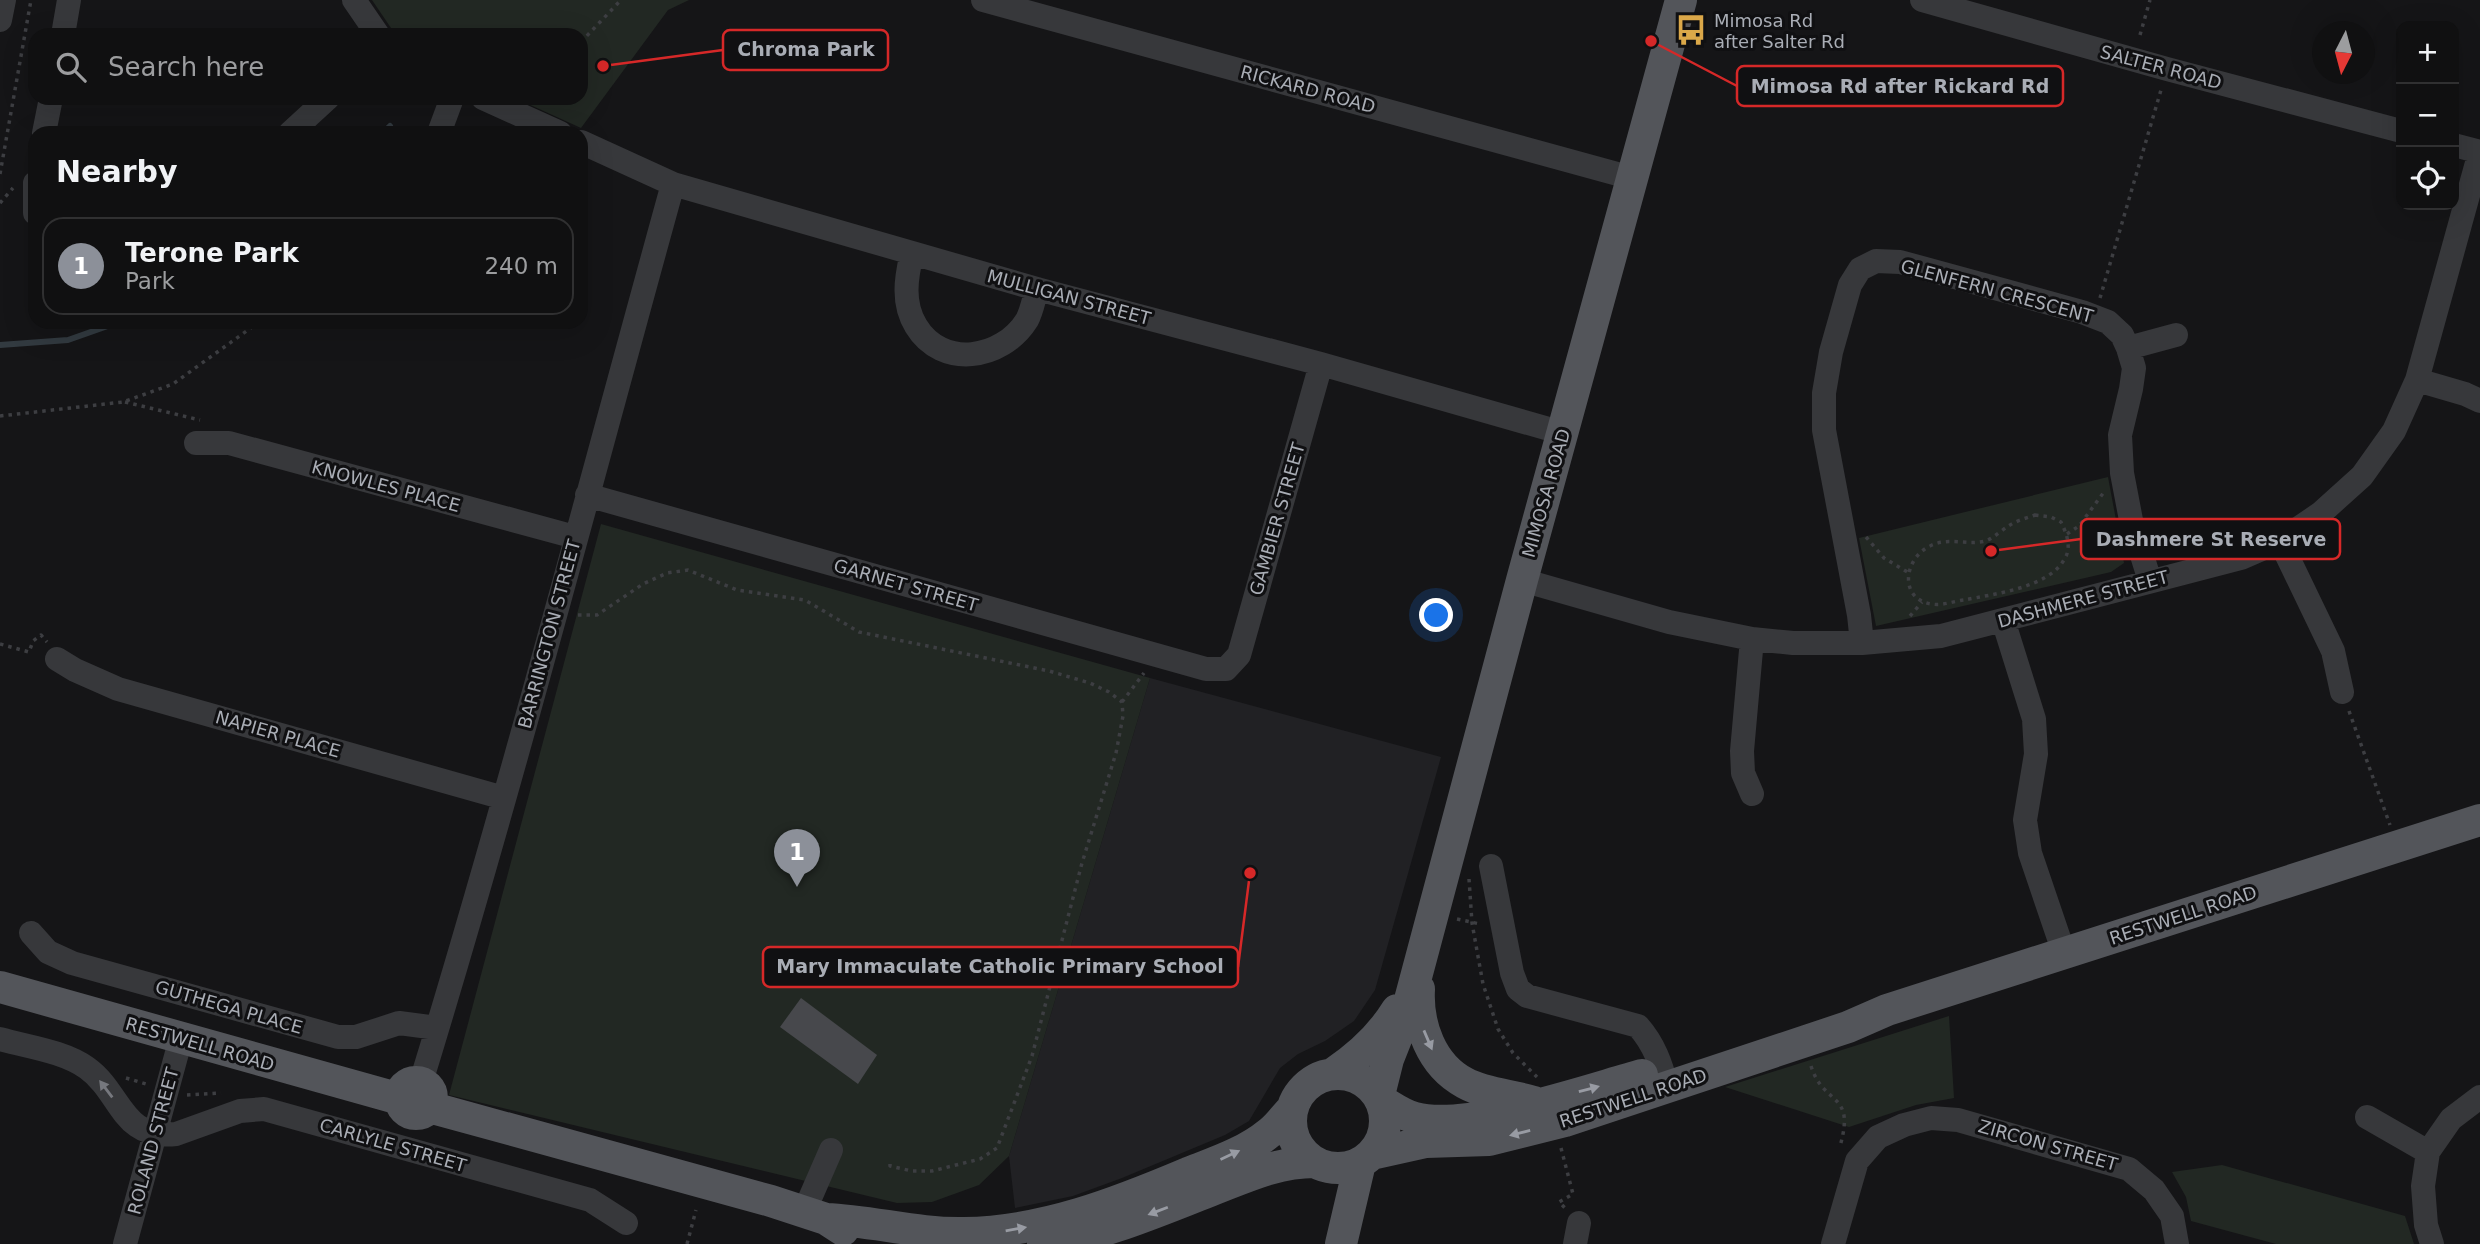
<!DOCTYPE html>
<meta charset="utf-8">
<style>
:root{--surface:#101011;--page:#19191a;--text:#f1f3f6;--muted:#9c9d9f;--line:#303031;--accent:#8c9099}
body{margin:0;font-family:"DejaVu Sans",sans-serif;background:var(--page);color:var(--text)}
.controls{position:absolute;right:21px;top:21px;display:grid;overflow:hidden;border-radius:14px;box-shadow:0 7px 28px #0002}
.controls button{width:63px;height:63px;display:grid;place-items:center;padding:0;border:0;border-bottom:2px solid var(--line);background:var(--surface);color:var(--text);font:35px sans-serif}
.compass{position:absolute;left:2312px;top:21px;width:63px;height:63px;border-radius:50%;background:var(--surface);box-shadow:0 7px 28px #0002;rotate:186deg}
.you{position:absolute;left:1437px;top:616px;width:24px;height:24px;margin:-18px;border:5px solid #fff;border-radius:50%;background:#1a73e8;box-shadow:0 0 0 10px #1a73e833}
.badge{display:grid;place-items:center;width:46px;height:46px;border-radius:50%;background:var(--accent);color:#fff;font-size:23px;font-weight:700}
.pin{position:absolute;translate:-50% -58px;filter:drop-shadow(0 2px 4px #0008)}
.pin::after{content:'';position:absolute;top:37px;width:24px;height:21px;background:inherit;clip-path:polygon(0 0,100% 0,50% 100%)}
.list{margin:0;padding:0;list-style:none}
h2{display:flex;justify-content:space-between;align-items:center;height:91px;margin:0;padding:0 28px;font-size:30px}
h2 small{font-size:23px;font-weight:400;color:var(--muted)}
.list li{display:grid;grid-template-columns:46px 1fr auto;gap:21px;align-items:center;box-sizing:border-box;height:98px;margin:0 14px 14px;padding:0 14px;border:2px solid var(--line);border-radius:21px}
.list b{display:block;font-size:26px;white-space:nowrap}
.list p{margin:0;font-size:23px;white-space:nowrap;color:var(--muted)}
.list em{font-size:23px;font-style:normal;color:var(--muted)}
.icon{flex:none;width:38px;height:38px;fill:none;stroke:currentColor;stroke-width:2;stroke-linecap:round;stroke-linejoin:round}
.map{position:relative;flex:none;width:2480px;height:1244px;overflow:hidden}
.search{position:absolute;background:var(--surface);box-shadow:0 7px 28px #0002;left:28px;top:28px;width:560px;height:77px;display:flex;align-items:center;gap:18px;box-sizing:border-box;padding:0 24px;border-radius:21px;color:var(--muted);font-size:26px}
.panel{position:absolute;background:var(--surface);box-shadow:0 7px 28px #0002;left:28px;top:126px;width:560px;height:203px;border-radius:21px}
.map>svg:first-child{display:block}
.built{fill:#212124}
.green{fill:#222823}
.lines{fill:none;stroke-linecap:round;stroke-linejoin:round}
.stream{stroke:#323a40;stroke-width:6}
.building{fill:#47484c}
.path{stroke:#3d3e42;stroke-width:3.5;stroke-dasharray:3.5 5;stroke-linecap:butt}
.minor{stroke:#37383b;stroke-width:24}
.major{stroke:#53555a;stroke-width:32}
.oneway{fill:#989ba3}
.oneway2{fill:#76787e}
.labels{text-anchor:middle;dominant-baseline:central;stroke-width:6;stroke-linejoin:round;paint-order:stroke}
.poi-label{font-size:18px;fill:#a9adb5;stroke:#101012;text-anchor:start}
.street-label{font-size:18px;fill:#a9adb5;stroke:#101012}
.leader{fill:none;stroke:#d62828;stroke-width:2.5}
.callout-dot{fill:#d62828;stroke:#101012;stroke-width:2.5}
.callout{fill:#101012;stroke:#d62828;stroke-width:2.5}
.callout-label{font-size:19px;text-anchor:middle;font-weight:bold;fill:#a9adb5}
</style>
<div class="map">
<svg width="2480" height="1244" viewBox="0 0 2480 1244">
<rect width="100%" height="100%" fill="#151517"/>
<path class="built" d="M1150 678 1441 757 1375 990 1354 1021 1325 1041 1298 1054 1280 1068 1249 1121 1225 1135 1122 1178 1073 1196 1015 1208 1009 1156Z"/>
<path class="green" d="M372 0H689L668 10 581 128 515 98H581V35H399L391 28Z
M2108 477 2124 563 2111 572 1876 626 1859 538Z
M601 524 1150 678 1009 1156 979 1185 932 1202 897 1203 449 1095Z
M1949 1016 1954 1098 1916 1105 1849 1127 1725 1087Z
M2222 1165 2405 1216 2414 1244H2276L2191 1221 2186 1197 2172 1172Z"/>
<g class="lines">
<path class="stream" d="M383 133 390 126
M0 345 68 340 119 322"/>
</g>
<path class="building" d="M801 998 877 1055 858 1084 780 1027Z"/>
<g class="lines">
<path class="path" d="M2140 35 2150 0
M581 42 621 0
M0 174 31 0
M0 203 13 188
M2100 298 2161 90
M125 402 200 420
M0 416 123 402 173 384 259 322
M2035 515 2051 517 2061 522C2066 532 2072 547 2065 558 2050 588 1993 594 1964 600 1954 601 1942 606 1932 604 1899 600 1903 559 1930 546 1949 536 1970 547 1988 540 1996 536 2003 529 2010 525 2018 520 2027 518 2035 515Z
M2067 534 2079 526 2104 492
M1866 537 1884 558 1909 573
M578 615H597L643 584 667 573 688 570 737 590 805 600 859 632 1049 671 1090 683 1109 692 1122 702 1123 716 1116 753 1082 863 1032 1056 997 1148 980 1159 932 1171H912L890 1166V1164
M1910 616 1922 602
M0 644 29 652 33 641 41 635 47 642
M1122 702 1144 673
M2349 711 2390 825
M1469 879 1472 923 1483 984 1498 1029 1513 1053 1537 1077
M1457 919 1480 924
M1811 1066C1824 1107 1856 1091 1840 1146
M126 1078 146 1084
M187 1095 221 1093
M1561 1148 1573 1194 1559 1202 1566 1209
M687 1244 696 1210"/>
<path class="minor" d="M354 0 378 35
M983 0 1632 178
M1922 0 2167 69 2401 131
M0 20 4 0
M63 35 69 0
M483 98 560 133
M44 133 51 98
M290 133 328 98
M439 133 452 98
M581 142 673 184 1037 289 1321 364 1563 433
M35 183V213
M912 253C906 278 902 303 916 326 942 369 1002 360 1027 320 1032 311 1034 298 1037 289
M2128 348 2176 335
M2417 380 2465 394 2480 401
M196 443H229L575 537
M587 495 1206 669H1226L1239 655 1321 364
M2280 541 2333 651 2342 692
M1522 580 1669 622 1752 639 1793 643H1862L1941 636 2241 558 2280 541 2321 513 2362 476 2394 431 2417 380 2480 152 2454 145
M2003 620 2034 719 2036 754 2025 820 2030 853 2064 953
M1862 643 1859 615 1824 430V393L1831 352 1850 285 1860 269 1876 261 1900 262 2082 312 2108 322 2122 335 2128 348 2134 368 2131 389 2120 435 2122 473 2131 520 2150 581
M57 659 75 670 118 689 504 798
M1752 794 1743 773 1742 751 1752 639
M1491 866 1512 973 1518 989 1527 996 1638 1026C1654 1044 1661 1064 1667 1087
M31 933 48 952 72 963 338 1037H356L399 1023 437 1028
M0 1039C28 1047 63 1051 87 1068 122 1093 121 1140 176 1134L240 1111 264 1109 590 1200 626 1223
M421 1082C512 785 590 484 673 184
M2367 1117 2428 1152
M804 1212 831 1150
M125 1244 181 1038
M1575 1244 1579 1223
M1833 1244 1857 1161 1878 1137 1904 1125 1931 1118 1958 1120 2129 1169 2154 1190 2172 1216 2177 1244
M2432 1244 2426 1225 2423 1186 2428 1152 2451 1119 2480 1097"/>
<path class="major" d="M0 987 400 1099
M1419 989C1417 1025 1431 1065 1465 1083 1485 1094 1512 1095 1534 1102
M1334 1073C1359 1056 1381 1036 1397 1010
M1291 1121a47 47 0 1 1 94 0a47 47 0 1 1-94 0Z
M400 1098a16 16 0 1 1 32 0a16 16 0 1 1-32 0Z
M1379 1095 1388 1059 1407 1011 1522 580 1681 0
M1382 1101C1392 1107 1403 1115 1415 1118 1467 1132 1587 1090 1642 1075
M429 1107 771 1201 826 1219 843 1230
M1372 1154 1426 1142 1489 1140 1565 1121 1848 1027 1887 1010 2480 820
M826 1219C873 1221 917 1234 964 1233 1043 1232 1117 1203 1188 1173 1216 1162 1246 1152 1269 1133 1278 1127 1284 1117 1291 1110
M1043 1244C1100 1236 1153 1213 1207 1192 1244 1178 1275 1162 1315 1162
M1341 1244 1360 1163"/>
</g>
<defs><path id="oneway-solid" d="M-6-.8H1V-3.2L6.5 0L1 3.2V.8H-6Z" transform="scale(1.75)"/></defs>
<g class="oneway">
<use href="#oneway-solid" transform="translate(1428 1040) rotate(67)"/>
<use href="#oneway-solid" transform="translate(1589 1089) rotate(-15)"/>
<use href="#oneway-solid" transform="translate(1520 1133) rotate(166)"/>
<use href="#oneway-solid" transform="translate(1230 1155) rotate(-25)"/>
<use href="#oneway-solid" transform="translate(1158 1211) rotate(159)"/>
<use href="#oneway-solid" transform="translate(1016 1229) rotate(-10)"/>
</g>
<use class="oneway2" href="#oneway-solid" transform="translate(106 1089) rotate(-127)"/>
<defs>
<symbol id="bus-bare" viewBox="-9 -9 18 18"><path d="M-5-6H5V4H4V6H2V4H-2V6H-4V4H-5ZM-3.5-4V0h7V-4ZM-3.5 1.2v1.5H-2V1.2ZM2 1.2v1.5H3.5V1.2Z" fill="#dba849" stroke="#101012" stroke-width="2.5" paint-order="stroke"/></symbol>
</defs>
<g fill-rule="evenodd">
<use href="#bus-bare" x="1669" y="8" width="44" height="44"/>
</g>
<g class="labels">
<g class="poi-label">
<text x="1714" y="20">Mimosa Rd<tspan x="1714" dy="21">after Salter Rd</tspan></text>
</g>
<g class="street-label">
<text transform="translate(2161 67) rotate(15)">SALTER ROAD</text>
<text transform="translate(1308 89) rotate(15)">RICKARD ROAD</text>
<text transform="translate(1997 291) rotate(15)">GLENFERN CRESCENT</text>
<text transform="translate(1069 297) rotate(15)">MULLIGAN STREET</text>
<text transform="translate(386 486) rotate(15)">KNOWLES PLACE</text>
<text transform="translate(1546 493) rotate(-74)">MIMOSA ROAD</text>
<text transform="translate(1277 519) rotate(-74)">GAMBIER STREET</text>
<text transform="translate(906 585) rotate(16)">GARNET STREET</text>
<text transform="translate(2083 599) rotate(-15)">DASHMERE STREET</text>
<text transform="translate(549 634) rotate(-75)">BARRINGTON STREET</text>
<text transform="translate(278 734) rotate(16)">NAPIER PLACE</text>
<text transform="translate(2183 915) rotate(-18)">RESTWELL ROAD</text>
<text transform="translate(229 1007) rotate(16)">GUTHEGA PLACE</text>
<text transform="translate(200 1044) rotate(16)">RESTWELL ROAD</text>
<text transform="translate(1633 1098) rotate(-18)">RESTWELL ROAD</text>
<text transform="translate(153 1141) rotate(-75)">ROLAND STREET</text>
<text transform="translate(393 1145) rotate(16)">CARLYLE STREET</text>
<text transform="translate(2048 1145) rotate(16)">ZIRCON STREET</text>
</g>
</g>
<path class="leader" d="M603 66L723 50M1651 41L1737 86M1991 551L2081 539M1250 873L1238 967"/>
<g class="callout-dot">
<circle cx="603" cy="66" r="7"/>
<circle cx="1651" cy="41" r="7"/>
<circle cx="1991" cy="551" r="7"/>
<circle cx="1250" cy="873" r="7"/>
</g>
<g class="callout">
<rect x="723" y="30" width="165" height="40" rx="7"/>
<rect x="1737" y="66" width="326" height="40" rx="7"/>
<rect x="2081" y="519" width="259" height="40" rx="7"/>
<rect x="763" y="947" width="475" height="40" rx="7"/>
</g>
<g class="callout-label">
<text x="806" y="56">Chroma Park</text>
<text x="1900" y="93">Mimosa Rd after Rickard Rd</text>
<text x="2211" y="546">Dashmere St Reserve</text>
<text x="1000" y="973">Mary Immaculate Catholic Primary School</text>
</g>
</svg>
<div class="controls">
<button>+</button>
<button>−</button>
<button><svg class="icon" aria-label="locate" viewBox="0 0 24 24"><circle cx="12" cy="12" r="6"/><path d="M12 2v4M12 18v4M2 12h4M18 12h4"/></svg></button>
</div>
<svg class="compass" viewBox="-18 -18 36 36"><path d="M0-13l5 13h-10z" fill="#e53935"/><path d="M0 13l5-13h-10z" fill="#9c9d9f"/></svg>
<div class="you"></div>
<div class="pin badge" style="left:797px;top:887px">1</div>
<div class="search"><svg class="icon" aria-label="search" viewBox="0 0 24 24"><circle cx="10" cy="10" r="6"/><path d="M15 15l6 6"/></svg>Search here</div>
<section class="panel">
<h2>Nearby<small></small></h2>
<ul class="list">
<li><span class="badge">1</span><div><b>Terone Park</b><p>Park</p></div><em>240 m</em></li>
</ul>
</section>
</div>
